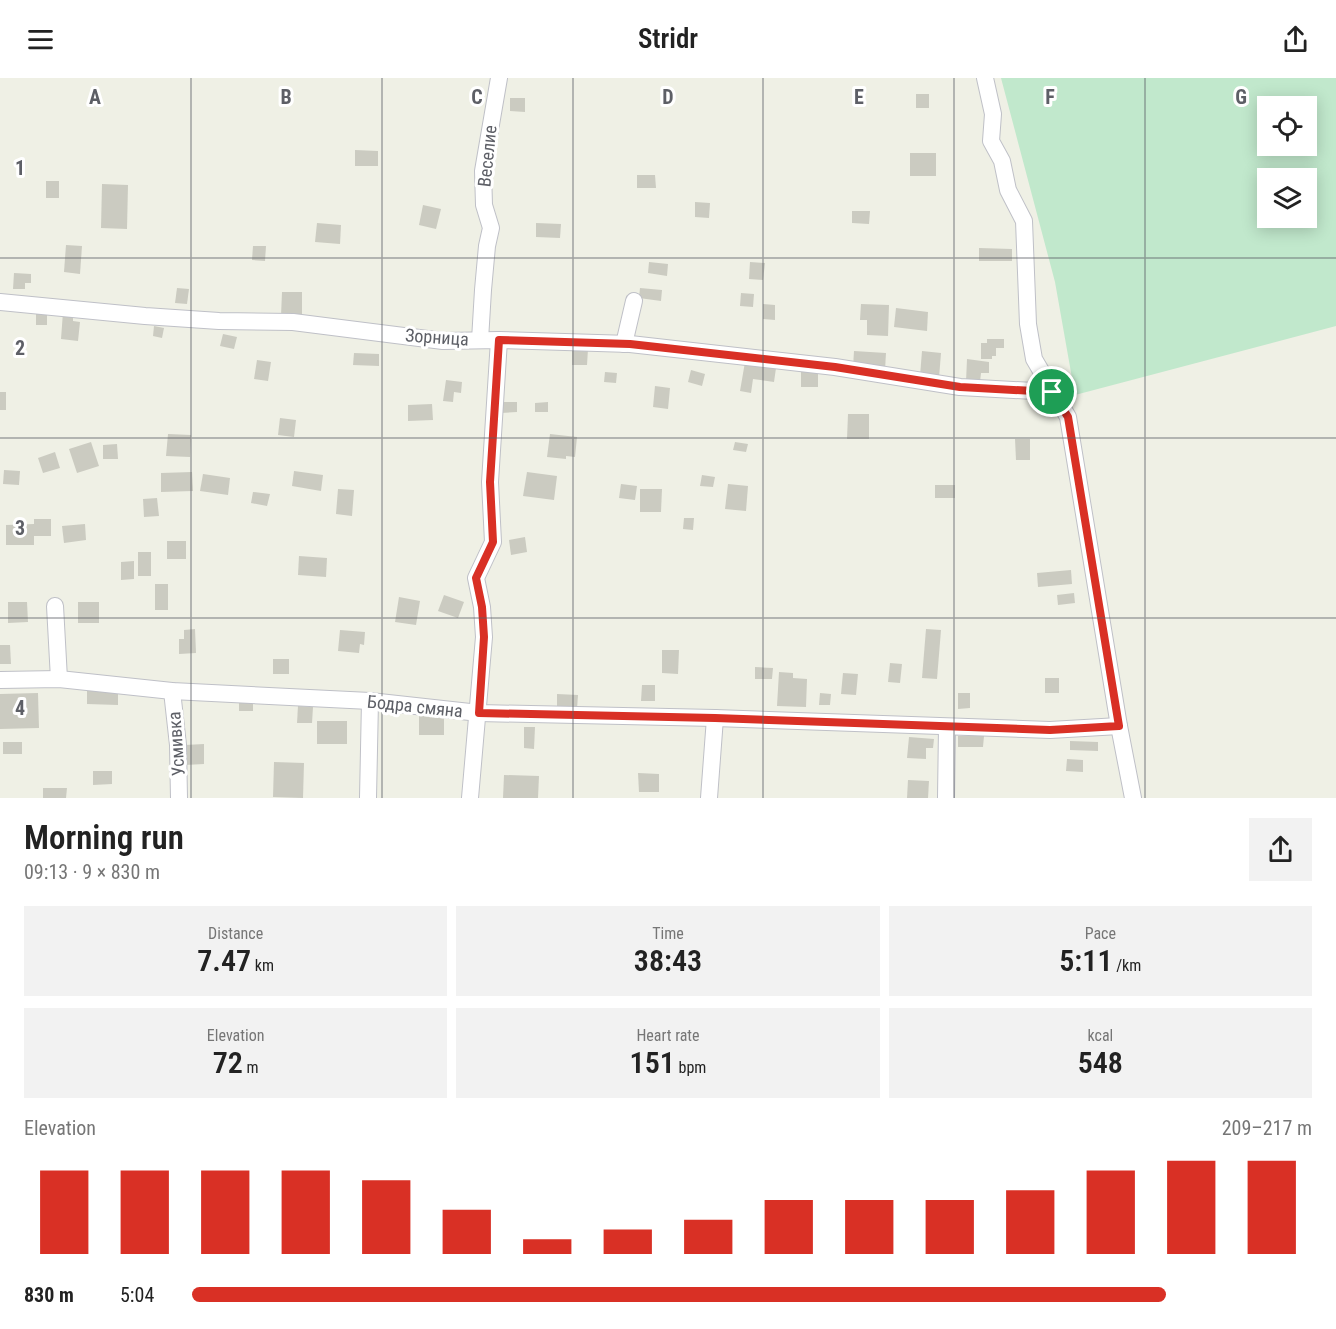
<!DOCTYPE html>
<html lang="en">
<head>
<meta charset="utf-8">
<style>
  :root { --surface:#fff; --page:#f2f2f2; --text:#222; --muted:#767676; --accent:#d93025 }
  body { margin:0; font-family:"Roboto Condensed",sans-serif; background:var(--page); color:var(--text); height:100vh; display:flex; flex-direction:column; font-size:22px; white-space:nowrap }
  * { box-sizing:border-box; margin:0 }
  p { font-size:20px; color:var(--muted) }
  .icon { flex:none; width:33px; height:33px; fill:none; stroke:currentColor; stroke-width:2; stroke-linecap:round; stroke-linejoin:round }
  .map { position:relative; height:720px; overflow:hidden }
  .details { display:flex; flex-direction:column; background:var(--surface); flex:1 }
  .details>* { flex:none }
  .controls { position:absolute; left:1257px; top:18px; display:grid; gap:12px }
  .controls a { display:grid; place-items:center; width:60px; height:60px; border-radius:0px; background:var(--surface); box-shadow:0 3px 15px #0003; font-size:30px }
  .pin { position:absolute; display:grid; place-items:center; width:51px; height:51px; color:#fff; margin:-26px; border:3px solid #fff; border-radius:50%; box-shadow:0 2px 6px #0007 }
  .round { display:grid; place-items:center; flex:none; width:63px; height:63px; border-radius:0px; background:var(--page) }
  .head { display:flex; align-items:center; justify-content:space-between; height:102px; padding:0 24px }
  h1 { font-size:33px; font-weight:600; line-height:45px }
  .stats { display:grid; grid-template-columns:repeat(3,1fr); gap:9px; height:102px; padding:6px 24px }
  .stats div { display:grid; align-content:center; border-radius:0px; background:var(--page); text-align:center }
  .stats b { font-size:30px; font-weight:600 }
  .stats small { font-size:16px; font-weight:400 }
  .stats p { font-size:16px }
  .chart { height:168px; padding:12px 24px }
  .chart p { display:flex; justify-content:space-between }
  .chart svg { width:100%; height:108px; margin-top:6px; stroke:var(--accent); stroke-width:6 }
  ul { padding:0 24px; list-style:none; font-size:20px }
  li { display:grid; grid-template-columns:96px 72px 1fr; align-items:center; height:45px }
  li i { height:15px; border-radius:8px; background:var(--accent) }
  header { display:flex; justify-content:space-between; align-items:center; height:78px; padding:0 24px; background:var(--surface); font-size:27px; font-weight:600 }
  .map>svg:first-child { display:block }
</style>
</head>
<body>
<header><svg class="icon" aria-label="menu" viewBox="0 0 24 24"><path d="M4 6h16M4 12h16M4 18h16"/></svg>Stridr<svg class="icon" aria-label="share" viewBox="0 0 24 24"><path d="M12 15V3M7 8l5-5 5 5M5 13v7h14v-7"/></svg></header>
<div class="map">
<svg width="1336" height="720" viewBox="0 0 1336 720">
  <rect width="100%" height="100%" fill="#eff0e5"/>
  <path fill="#c1e8cc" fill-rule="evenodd" d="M1001,0H1336V248L1075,317L1055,204ZM1268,28H1306V68H1268ZM1268,100H1306V140H1268Z"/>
  <g fill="#cbcbc1">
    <rect x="916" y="16" width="13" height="14"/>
    <polygon points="510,20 525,20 525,34 510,33"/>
    <polygon points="355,72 378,73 378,88 355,88"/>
    <rect x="910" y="75" width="26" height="23"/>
    <polygon points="637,97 655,97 656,110 637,110"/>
    <rect x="46" y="103" width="13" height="17"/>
    <polygon points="102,106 128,107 127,151 101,150"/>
    <polygon points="695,124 710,125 709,140 695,139"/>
    <polygon points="423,127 441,131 436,151 419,147"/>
    <polygon points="852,133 870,133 869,146 852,145"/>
    <polygon points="317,145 341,147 340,166 315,164"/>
    <polygon points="536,145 561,146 560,160 536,159"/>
    <polygon points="66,167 82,168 80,196 64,194"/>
    <polygon points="253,168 266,168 265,183 252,182"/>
    <polygon points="979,170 1012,171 1012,183 979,183"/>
    <polygon points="649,184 668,186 667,198 648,195"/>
    <polygon points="750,184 765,185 763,202 749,201"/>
    <polygon points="14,195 31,196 31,205 25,205 25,211 13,211"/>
    <polygon points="177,210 189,211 187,226 175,225"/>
    <polygon points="640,210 662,212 661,223 639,220"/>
    <polygon points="282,214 302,214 302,239 281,238"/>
    <polygon points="741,215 754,216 753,229 740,228"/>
    <polygon points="763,226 775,227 775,242 763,241"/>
    <polygon points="861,226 889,227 888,258 867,257 867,242 860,242"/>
    <polygon points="896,230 928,234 927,253 894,249"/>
    <rect x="36" y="234" width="11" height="13"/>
    <polygon points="63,234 73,235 73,243 80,244 78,263 61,261"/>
    <polygon points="154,248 164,250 162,260 153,258"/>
    <polygon points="223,256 237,259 234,271 220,268"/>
    <polygon points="987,261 1004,261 1004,270 996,270 996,278 992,278 992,281 981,281 981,265 987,265"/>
    <polygon points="572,271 588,271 587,287 572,287"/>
    <polygon points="854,273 886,275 885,292 853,290"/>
    <polygon points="922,273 941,275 939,300 920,298"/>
    <polygon points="354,275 379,276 379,288 353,287"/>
    <polygon points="967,281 989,284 989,295 981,295 980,304 966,304"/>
    <polygon points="257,282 271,284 268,303 254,301"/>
    <polygon points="745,284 776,290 774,304 753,301 751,315 740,313"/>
    <polygon points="691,292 705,296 702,308 688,304"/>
    <polygon points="818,293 818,309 801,309 801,294"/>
    <polygon points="605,294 617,295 616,305 604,304"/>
    <polygon points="446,302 462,304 461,315 454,314 453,324 443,323"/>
    <polygon points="655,308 670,310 668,331 653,329"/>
    <rect x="0" y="314" width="6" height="18"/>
    <polygon points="500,324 517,324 517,334 500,335"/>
    <polygon points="548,324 548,334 535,334 535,325"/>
    <polygon points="432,326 433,342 408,343 408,327"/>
    <polygon points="848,336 869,336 869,361 847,361"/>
    <polygon points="280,340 296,342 294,359 278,357"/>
    <polygon points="168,356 191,357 190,379 166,378"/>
    <polygon points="550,356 577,359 575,379 566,378 566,381 547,379"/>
    <polygon points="1015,361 1030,361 1030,382 1016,382"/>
    <polygon points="91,364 99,388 77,395 69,371"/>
    <polygon points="735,364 748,366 746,374 733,372"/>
    <polygon points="117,366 118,381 103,381 103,367"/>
    <polygon points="55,374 60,390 43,395 38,380"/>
    <polygon points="4,392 20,393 19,407 3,406"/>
    <polygon points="294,393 323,397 321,413 292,408"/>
    <polygon points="192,394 193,413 161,414 161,395"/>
    <polygon points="527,394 557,398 554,422 523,418"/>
    <polygon points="203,396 230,400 228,417 200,413"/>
    <polygon points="702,397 715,399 713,409 700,408"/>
    <polygon points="621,406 637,408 635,422 619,420"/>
    <polygon points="728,406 748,408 746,433 725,431"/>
    <rect x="935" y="407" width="20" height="13"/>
    <polygon points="338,411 354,412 352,438 336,436"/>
    <polygon points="640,411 662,411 661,434 640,434"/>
    <polygon points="253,414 270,416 267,428 251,425"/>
    <polygon points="157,420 159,438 144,439 143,421"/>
    <polygon points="684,440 694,440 693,452 683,451"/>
    <polygon points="34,441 51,441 51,458 34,458 34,467 6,467 6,447 34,446"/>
    <polygon points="85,446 86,462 64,465 62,448"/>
    <polygon points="525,459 527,474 511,477 509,462"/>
    <rect x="167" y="463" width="19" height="18"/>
    <rect x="138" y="474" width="13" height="24"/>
    <polygon points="299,478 327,480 326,499 298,497"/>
    <polygon points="134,483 134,501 121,502 121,484"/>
    <polygon points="1071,492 1072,506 1038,509 1037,495"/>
    <rect x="155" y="506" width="13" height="26"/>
    <polygon points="1074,515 1075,525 1058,527 1057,517"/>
    <polygon points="444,517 464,524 458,540 438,533"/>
    <polygon points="399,519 420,523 416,547 395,544"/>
    <polygon points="8,524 27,524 28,544 8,545"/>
    <rect x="78" y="524" width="21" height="21"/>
    <polygon points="195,551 196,575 179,576 179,561 184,561 184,552"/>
    <polygon points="926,551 941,552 937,601 922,600"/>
    <polygon points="340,552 365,554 364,567 360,566 359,575 338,573"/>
    <polygon points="0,567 10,567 11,586 0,586"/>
    <polygon points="662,572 679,572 678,596 662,595"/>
    <rect x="273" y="581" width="16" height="15"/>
    <polygon points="890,585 902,586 900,605 888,604"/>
    <polygon points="755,589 773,590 772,601 755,601"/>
    <polygon points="779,594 793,595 793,600 807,601 806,629 777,628"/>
    <polygon points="843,595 858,596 856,617 841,616"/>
    <rect x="1045" y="600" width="14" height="15"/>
    <polygon points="642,607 655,607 655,623 641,623"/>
    <polygon points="87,613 118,613 118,627 87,626"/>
    <polygon points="38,615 39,650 0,651 0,616"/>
    <polygon points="820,615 831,616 830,627 819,627"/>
    <polygon points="958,615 970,615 970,630 958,631"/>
    <polygon points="557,616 578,617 577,631 557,630"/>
    <rect x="239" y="623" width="14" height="10"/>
    <polygon points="298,628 313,629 312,645 297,645"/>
    <rect x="419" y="636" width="25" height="21"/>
    <rect x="317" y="643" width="30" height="23"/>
    <polygon points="524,649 535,649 534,671 524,670"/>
    <polygon points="958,658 984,658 983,669 958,669"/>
    <polygon points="909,659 934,661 933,670 926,670 926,681 907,680"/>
    <polygon points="1070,663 1098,664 1098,673 1070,672"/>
    <rect x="3" y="664" width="19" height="12"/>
    <polygon points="204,666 204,686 185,687 185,667"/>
    <polygon points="1067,681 1083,682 1083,694 1066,693"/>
    <polygon points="274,684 304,685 303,720 273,719"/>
    <polygon points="93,693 112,693 112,706 93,707"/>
    <polygon points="638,695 659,696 659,714 639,714"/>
    <polygon points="504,697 539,698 538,720 503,720"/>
    <polygon points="908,702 929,703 928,720 907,720"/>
    <polygon points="43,710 67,710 66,720 43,720"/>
  </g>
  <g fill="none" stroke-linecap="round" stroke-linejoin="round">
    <defs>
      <g id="minor">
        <polyline points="985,0 993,36 991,63 1002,83 1008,112 1024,143 1028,246 1034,281 1068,339 1119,648 1133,720"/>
        <polyline points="0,224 145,238 219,243 293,244 443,263 499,262 630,266 835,289 960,309 1052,314"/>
        <polyline points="480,262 483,212 487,168 491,150 484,127 483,93 499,0"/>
        <polyline points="624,266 634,223"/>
        <polyline points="55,528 59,601"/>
        <polyline points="0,602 59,601 172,613 370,623 479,635 715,640 1050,652 1119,648"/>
        <polyline points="172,613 178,667 179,720"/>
        <polyline points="368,720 370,623"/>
        <polyline points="470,720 484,559 482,529 476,500 493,464 490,404 499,262"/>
        <polyline points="709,720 715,640"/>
        <polyline points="946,720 947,649"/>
      </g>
    </defs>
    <use href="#minor" stroke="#bfc0c7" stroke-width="18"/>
    <use href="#minor" stroke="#fff" stroke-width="16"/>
  </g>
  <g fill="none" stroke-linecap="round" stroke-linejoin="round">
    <defs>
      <polygon id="route" points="499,262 630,266 835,289 960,309 1052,314 1068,339 1119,648 1050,652 715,640 479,635 484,559 482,529 476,500 493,464 490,404"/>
    </defs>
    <use href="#route" stroke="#fff" stroke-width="12"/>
    <use href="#route" stroke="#d93025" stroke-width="8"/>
  </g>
  <path fill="none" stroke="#5d5f66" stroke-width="1.5" stroke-opacity="0.55" d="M191,0V720M382,0V720M573,0V720M763,0V720M954,0V720M1145,0V720M0,180H1336M0,360H1336M0,540H1336"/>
  <g text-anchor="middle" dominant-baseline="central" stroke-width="6" stroke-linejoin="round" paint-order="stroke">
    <g font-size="18" fill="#5d5f66" stroke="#fff">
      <text transform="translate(487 78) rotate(-84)">Веселие</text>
      <text transform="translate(437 259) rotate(4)">Зорница</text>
      <text transform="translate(415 628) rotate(6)">Бодра смяна</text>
      <text transform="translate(176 666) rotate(-94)">Усмивка</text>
    </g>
  </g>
  <g font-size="20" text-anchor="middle" font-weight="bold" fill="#5d5f66" stroke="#fff" stroke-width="6" stroke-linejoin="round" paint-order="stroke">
    <text x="95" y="26">A</text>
    <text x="286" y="26">B</text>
    <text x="477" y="26">C</text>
    <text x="668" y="26">D</text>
    <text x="859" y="26">E</text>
    <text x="1050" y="26">F</text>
    <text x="1241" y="26">G</text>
    <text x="20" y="97">1</text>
    <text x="20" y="277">2</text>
    <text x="20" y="457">3</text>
    <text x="20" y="637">4</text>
  </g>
</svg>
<div class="controls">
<a><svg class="icon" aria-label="locate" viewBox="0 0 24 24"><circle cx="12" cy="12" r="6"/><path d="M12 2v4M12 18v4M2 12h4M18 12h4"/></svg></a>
<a><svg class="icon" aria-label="layers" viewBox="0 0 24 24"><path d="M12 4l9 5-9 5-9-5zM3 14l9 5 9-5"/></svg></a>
</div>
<div class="pin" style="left:1052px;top:314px;background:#1e9e55"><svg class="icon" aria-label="arrive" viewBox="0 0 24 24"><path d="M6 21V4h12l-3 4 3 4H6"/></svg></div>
</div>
<section class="details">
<div class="head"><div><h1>Morning run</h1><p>09:13 · 9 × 830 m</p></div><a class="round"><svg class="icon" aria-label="share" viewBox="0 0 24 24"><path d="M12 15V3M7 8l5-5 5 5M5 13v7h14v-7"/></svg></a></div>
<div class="stats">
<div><p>Distance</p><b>7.47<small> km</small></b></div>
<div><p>Time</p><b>38:43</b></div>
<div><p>Pace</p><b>5:11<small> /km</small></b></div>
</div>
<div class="stats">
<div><p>Elevation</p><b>72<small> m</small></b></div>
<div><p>Heart rate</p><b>151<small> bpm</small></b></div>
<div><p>kcal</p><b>548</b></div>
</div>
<div class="chart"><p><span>Elevation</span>209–217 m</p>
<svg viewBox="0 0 160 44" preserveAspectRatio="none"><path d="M5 44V10M15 44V10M25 44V10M35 44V10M45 44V14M55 44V26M65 44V38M75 44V34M85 44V30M95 44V22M105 44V22M115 44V22M125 44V18M135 44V10M145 44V6M155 44V6"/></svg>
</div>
<ul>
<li><b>830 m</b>5:04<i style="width:87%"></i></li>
</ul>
</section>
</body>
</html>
